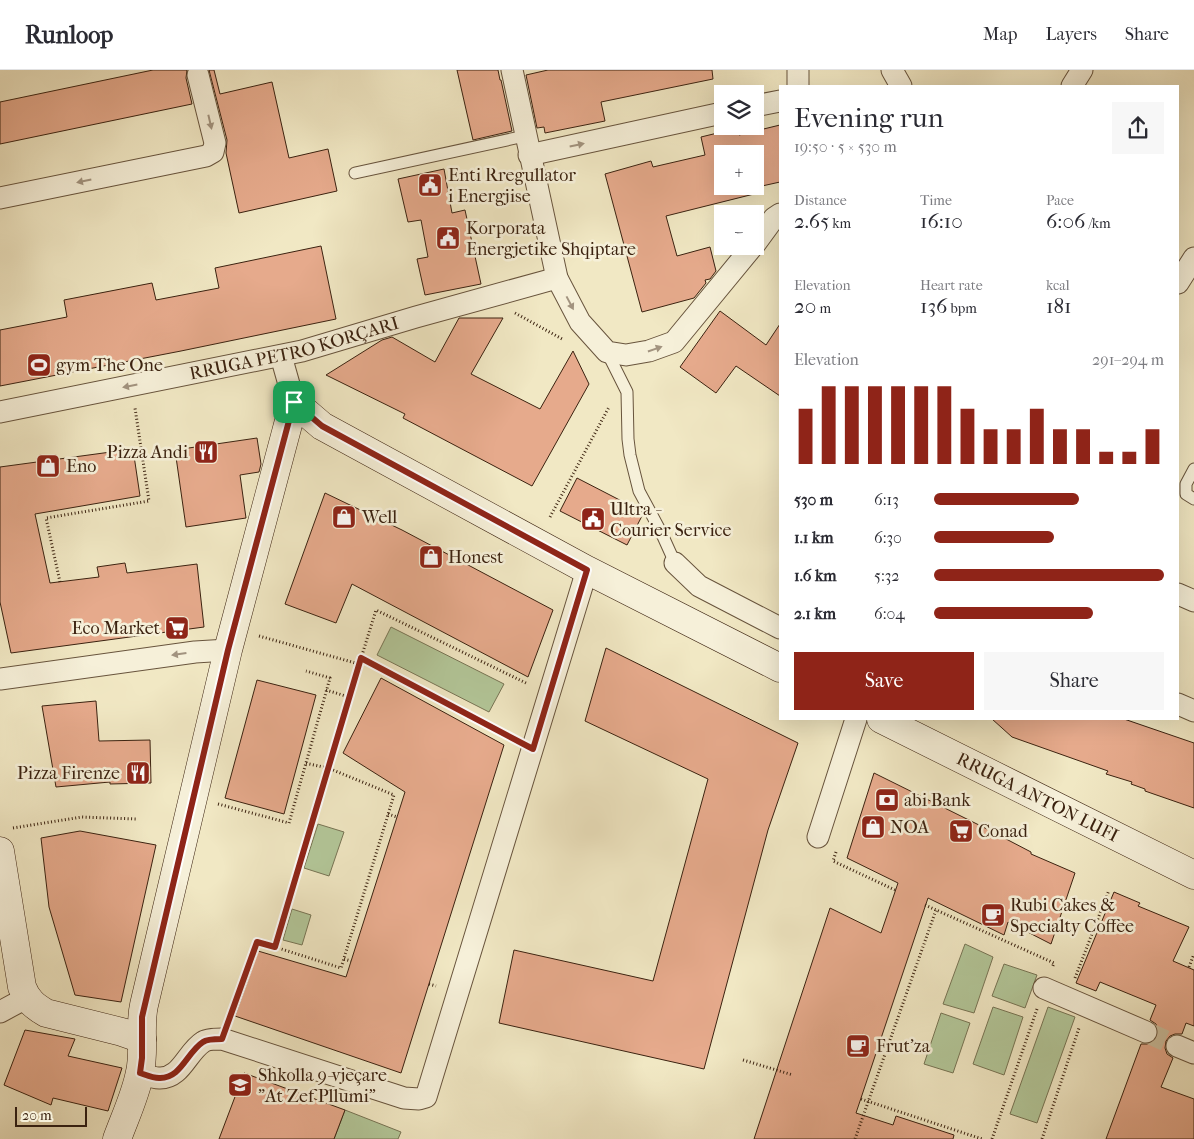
<!DOCTYPE html>
<html lang="en">
<head>
<meta charset="utf-8">
<style>
  :root { --surface:#fff; --page:#f7f7f7; --text:#2b2b33; --muted:#7c7c81; --line:#e1e1e2; --accent:#8f2418 }
  body { margin:0; font-family:"IM FELL French Canon",serif; background:var(--page); color:var(--text); height:100vh; display:flex; flex-direction:column; font-size:19px; white-space:nowrap }
  * { box-sizing:border-box; margin:0 }
  p { font-size:16px; color:var(--muted) }
  .icon { flex:none; width:28px; height:28px; fill:none; stroke:currentColor; stroke-width:2; stroke-linecap:round; stroke-linejoin:round }
  .map { position:relative; flex:1; overflow:hidden }
  .sheet { position:absolute; left:779px; top:15px; width:400px; height:635px; display:flex; flex-direction:column; background:var(--surface); border-radius:0px; box-shadow:0 5px 20px #0002 }
  .sheet>* { flex:none }
  .controls { position:absolute; left:714px; top:15px; display:grid; gap:10px }
  .controls a { display:grid; place-items:center; width:50px; height:50px; border-radius:0px; background:var(--surface); box-shadow:0 5px 20px #0002; font-size:25px }
  .scale { position:absolute; left:15px; bottom:12px; width:72px; box-sizing:border-box; padding-left:5px; border:2px solid #3b2210; border-top:0; font-size:14px; line-height:18px; white-space:nowrap; color:#3b2210; -webkit-text-stroke:4px #f6f0d9; paint-order:stroke }
  .pin { position:absolute; display:grid; place-items:center; width:42px; height:42px; color:#fff; margin:-21px; border-radius:10px; box-shadow:0 2px 8px #0006 }
  .round { display:grid; place-items:center; flex:none; width:52px; height:52px; border-radius:0px; background:var(--page) }
  .head { display:flex; align-items:center; justify-content:space-between; height:85px; padding:0 15px }
  h1 { font-size:28px; font-weight:600; line-height:38px }
  .figures { display:grid; grid-template-columns:repeat(3,1fr); gap:8px; height:85px; padding:5px 15px }
  .figures div { display:grid; align-content:center }
  .figures b { font-size:21px; font-weight:600 }
  .figures small { font-size:14px; font-weight:400 }
  .figures p { font-size:14px }
  .chart { height:140px; padding:10px 15px }
  .chart p { display:flex; justify-content:space-between }
  .chart svg { width:100%; height:90px; margin-top:5px; stroke:var(--accent); stroke-width:6 }
  .primary-button { display:flex; gap:10px; margin-top:auto; padding:10px 15px }
  .primary-button a { flex:1; height:58px; border-radius:0px; background:var(--accent); color:#fff; font-size:20px; font-weight:600; line-height:58px; text-align:center }
  .primary-button a+a { background:var(--page); color:var(--text) }
  ul { padding:0 15px; list-style:none; font-size:16px }
  li { display:grid; grid-template-columns:80px 60px 1fr; align-items:center; height:38px }
  li i { height:12px; border-radius:6px; background:var(--accent) }
  header { display:flex; align-items:center; gap:30px; box-sizing:border-box; height:70px; padding:0 25px; background:var(--surface); border-bottom:1px solid var(--line) }
  header strong { font-size:24px }
  nav { display:flex; gap:28px; margin-inline-start:auto; font-size:18px }
  .map>svg:first-child { display:block }
</style>
</head>
<body>
<header>
<strong>Runloop</strong>
<nav><a>Map</a><a>Layers</a><a>Share</a></nav>
</header>
<div class="map">
<svg width="1194" height="1069" viewBox="0 0 1194 1069">
  <rect width="100%" height="100%" fill="#f1e8c4"/>
  <filter id="stains"><feTurbulence type="fractalNoise" baseFrequency=".004" numOctaves="4"/><feColorMatrix values="0 0 0 0 .2 0 0 0 0 .09 0 0 0 0 .02 0 0 0 .5 -.17"/></filter>
  <radialGradient id="worn" r=".72"><stop offset=".6" stop-color="#630" stop-opacity="0"/><stop offset="1" stop-color="#630" stop-opacity=".3"/></radialGradient>
  <g fill="#b3c799" stroke="#777454">
    <polygon points="391,557 504,614 489,642 377,585"/>
    <polygon points="318,754 344,762 329,806 304,798"/>
    <polygon points="292,839 311,845 302,875 283,870"/>
    <polygon points="965,874 993,887 974,943 943,934"/>
    <polygon points="1004,894 1037,905 1025,938 992,926"/>
    <polygon points="993,937 1023,947 1004,1005 973,994"/>
    <polygon points="1048,937 1075,947 1037,1053 1010,1044"/>
    <polygon points="941,943 970,953 953,1003 924,994"/>
    <polygon points="345,1040 401,1062 398,1069 334,1069"/>
  </g>
  <g fill="#e6aa8c" stroke="#3b2210" fill-rule="evenodd">
    <polygon points="153,0 187,0 186,8 192,34 0,74 0,32"/>
    <polygon points="209,0 214,0 220,24 272,12 289,88 328,79 337,121 239,143 226,83 227,70"/>
    <polygon points="457,0 498,0 500,10 501,10 512,61 473,70"/>
    <polygon points="548,0 712,0 713,9 601,32 605,51 545,63 544,57 537,58 526,5"/>
    <path d="M780,55V112L753,118L754,124L666,146L677,186L710,177L716,201L710,209L705,210L706,213L694,228L642,242L605,104L651,91L653,97L705,85L701,67L738,58L739,65ZM722,84H755V116H722Z"/>
    <polygon points="444,99 452,143 465,140 481,214 425,225 417,189 428,187 421,150 408,152 398,109"/>
    <polygon points="321,176 336,249 181,281 0,316 0,260 67,247 64,230 152,213 156,230 219,218 215,198"/>
    <polygon points="720,241 766,275 780,254 780,326 736,296 716,323 680,297"/>
    <polygon points="459,248 503,248 471,304 540,339 573,281 589,314 532,416 403,348 405,344 326,305 382,270 392,267 435,292"/>
    <polygon points="257,368 261,394 259,402 240,405 246,448 186,457 175,380"/>
    <polygon points="133,379 140,426 35,444 50,513 99,507 97,497 125,493 127,503 197,494 204,557 11,583 0,532 0,397"/>
    <polygon points="577,408 641,441 643,444 627,475 560,441"/>
    <polygon points="325,423 402,460 553,540 528,607 352,514 336,553 285,534"/>
    <polygon points="606,578 798,673 768,760 704,999 499,953 514,880 653,911 708,709 585,651"/>
    <polygon points="381,608 504,675 401,1003 235,946 258,881 346,907 405,722 343,683"/>
    <polygon points="257,610 316,625 284,744 225,728"/>
    <polygon points="96,631 99,671 150,670 151,713 110,714 110,712 56,717 42,636"/>
    <polygon points="992,649 1124,649 1194,673 1194,738 1145,721 1145,719 1131,714 1132,712 1106,704 1108,701 1012,667"/>
    <polygon points="874,703 985,758 1031,782 1031,784 1075,803 1051,874 1008,852 1004,865 928,828 856,1043 893,1055 896,1046 954,1065 953,1069 754,1069 830,838 881,863 898,813 847,788"/>
    <polygon points="80,761 156,775 121,932 75,925 49,837 41,768"/>
    <polygon points="1114,822 1140,833 1138,836 1189,857 1173,891 1194,900 1194,956 1186,953 1182,964 1175,964 1170,966 1166,971 1165,978 1167,984 1173,988 1161,1017 1194,1029 1194,1069 1106,1069 1141,974 1147,974 1153,972 1157,967 1158,961 1156,954 1150,950 1156,935 1100,912 1096,921 1076,913"/>
    <polygon points="25,960 75,969 68,986 122,998 108,1041 53,1028 51,1035 4,1015"/>
    <polygon points="244,1003 345,1040 334,1069 219,1069"/>
  </g>
  <g fill="none" stroke-linecap="round" stroke-linejoin="round">
    <polyline stroke="#cdc0a0" stroke-width="21" stroke-dasharray="21 11" stroke-linecap="butt" points="1146,962 1177,976"/>
    <defs>
      <g id="lane">
        <polyline points="355,103 525,66"/>
        <polyline points="607,282 627,322 628,369 630,385 639,421 661,462 675,493"/>
        <polyline points="1194,399 1186,414 1186,424 1194,429"/>
      </g>
      <g id="street">
        <polyline points="512,0 557,208 580,252 607,282 626,285 649,281 674,272 753,176"/>
        <polyline points="892,0 901,16"/>
        <polyline points="798,16 798,0"/>
        <polyline points="1072,16 1082,0"/>
        <polyline points="755,36 780,31"/>
        <polyline points="529,85 722,43"/>
        <polyline points="0,128 206,86 213,82 215,73 198,5"/>
        <polyline points="755,174 774,148 780,144"/>
        <polyline points="1178,213 1194,188"/>
        <polyline points="281,286 294,332"/>
        <path id="s1" d="M0,342L302,281L416,247L557,208"/>
        <polyline points="675,493 699,516 780,558"/>
        <polyline points="1178,524 1194,531"/>
        <polyline points="0,609 195,582 228,580"/>
        <polyline points="1178,634 1194,641"/>
        <polyline points="818,767 856,649"/>
        <polyline points="1044,918 1146,962"/>
        <polyline points="0,942 26,928"/>
        <polyline points="1177,976 1194,983"/>
        <path d="M140,1003C146,1005 153,1008 159,1008C181,1009 187,982 203,972C207,969 216,969 222,969L404,1028L419,1029L426,1027L587,500"/>
      </g>
      <g id="secondary">
        <path id="s2" d="M881,649L1194,805"/>
        <path d="M0,781L22,917C27,930 34,936 46,943L122,962L142,969"/>
        <path d="M117,1069C125,1047 136,1024 140,1002C145,980 139,957 144,935L228,580L294,332L322,356L587,500L780,598"/>
      </g>
    </defs>
    <use href="#lane" stroke="#68543d" stroke-width="13"/>
    <use href="#street" stroke="#68543d" stroke-width="23"/>
    <use href="#secondary" stroke="#3b2210" stroke-width="29"/>
    <g stroke="#3b2210" stroke-width="3" stroke-dasharray="1 2.5" stroke-linecap="butt">
      <polyline points="515,243 564,270"/>
      <polyline points="550,447 609,337"/>
      <polyline points="60,512 46,448 149,431 135,338"/>
      <polyline points="259,566 359,594"/>
      <polyline points="361,588 513,668"/>
      <polyline points="326,620 349,627"/>
      <polyline points="218,734 289,753 330,608 306,601"/>
      <polyline points="388,744 397,747"/>
      <polyline points="13,758 82,747 136,749"/>
      <polyline points="836,782 833,791 895,820"/>
      <polyline points="925,835 1054,893 1052,898"/>
      <polyline points="275,877 341,898 394,725 328,698 305,693"/>
      <polyline points="344,889 351,891"/>
      <polyline points="1189,897 1194,884"/>
      <polyline points="1075,908 1109,820"/>
      <polyline points="429,914 436,916"/>
      <polyline points="230,947 257,872 275,877 349,627 376,540 528,614"/>
      <polyline points="743,990 793,1005"/>
      <polyline points="861,1029 982,1069"/>
      <polyline points="855,1069 936,840"/>
      <polyline points="992,1069 1037,939"/>
      <polyline points="1042,1069 1079,958"/>
    </g>
    <use href="#lane" stroke="#f6f0d9" stroke-width="11"/>
    <use href="#street" stroke="#f6f0d9" stroke-width="21"/>
    <use href="#secondary" stroke="#f6f0d9" stroke-width="28"/>
  </g>
  <defs><path id="oneway-solid" d="M-6-.8H1V-3.2L6.5 0L1 3.2V.8H-6Z" transform="scale(1.25)"/></defs>
  <g fill="#a2937f">
    <use href="#oneway-solid" transform="translate(210 52) rotate(77)"/>
    <use href="#oneway-solid" transform="translate(577 75) rotate(-12)"/>
    <use href="#oneway-solid" transform="translate(84 111) rotate(168)"/>
    <use href="#oneway-solid" transform="translate(570 233) rotate(62)"/>
    <use href="#oneway-solid" transform="translate(655 279) rotate(-19)"/>
    <use href="#oneway-solid" transform="translate(130 316) rotate(169)"/>
    <use href="#oneway-solid" transform="translate(179 584) rotate(172)"/>
  </g>
  <g fill="none" stroke-linecap="round" stroke-linejoin="round">
    <defs>
      <path id="route" d="M294,332L322,356L587,500L533,679L361,588L275,877L257,872L222,969C216,969 207,969 203,972C187,982 181,1009 159,1008C153,1008 146,1005 140,1003L142,988V947L228,580Z"/>
    </defs>
    <use href="#route" stroke="#fff" stroke-width="10"/>
    <use href="#route" stroke="#8f2418" stroke-width="6"/>
  </g>
  <defs>
    <symbol id="civic-square" viewBox="-11 -11 22 22"><rect x="-9" y="-9" width="18" height="18" rx="4" fill="#8f2418" stroke="#f6f0d9"/><path d="M-.6-6.5H3V-4.5H.6V-3L4-1V1h2V6H-6V1h2V-1L-.6-3ZM-1.2 2.5V6h2.4V2.5Z" fill="#fff"/></symbol>
    <symbol id="stadium-square" viewBox="-11 -11 22 22"><rect x="-9" y="-9" width="18" height="18" rx="4" fill="#8f2418" stroke="#f6f0d9"/><path d="M0-5a6.5 5 0 1 0 0 10a6.5 5 0 1 0 0-10ZM-3.5-1.8h7v3.6h-7Z" fill="#fff"/></symbol>
    <symbol id="restaurant-square" viewBox="-11 -11 22 22"><rect x="-9" y="-9" width="18" height="18" rx="4" fill="#8f2418" stroke="#f6f0d9"/><path d="M-5-6h1v4h1v-4h1v4h1v-4h1v5L-1.5 .5V6h-2V.5L-5-1ZM5-6V6H3V1.5H1.5Q1.5-4 5-6Z" fill="#fff"/></symbol>
    <symbol id="shop-square" viewBox="-11 -11 22 22"><rect x="-9" y="-9" width="18" height="18" rx="4" fill="#8f2418" stroke="#f6f0d9"/><path d="M-5-2.5h2.3a2.7 3.5 0 0 1 5.4 0H5L5.5 6h-11ZM-1.5-2.5h3a1.5 2.3 0 0 0-3 0Z" fill="#fff"/></symbol>
    <symbol id="supermarket-square" viewBox="-11 -11 22 22"><rect x="-9" y="-9" width="18" height="18" rx="4" fill="#8f2418" stroke="#f6f0d9"/><path d="M-6-5.5h2.5l.6 2H6L4.5 2H-2.5L-4.4-4H-6ZM-1.5 3.2a1.3 1.3 0 1 0 .1 0ZM3 3.2a1.3 1.3 0 1 0 .1 0Z" fill="#fff"/></symbol>
    <symbol id="bank-square" viewBox="-11 -11 22 22"><rect x="-9" y="-9" width="18" height="18" rx="4" fill="#8f2418" stroke="#f6f0d9"/><path d="M-6-4H6V4H-6ZM0-2.3a2.3 2.3 0 1 0 0 4.6a2.3 2.3 0 1 0 0-4.6Z" fill="#fff"/></symbol>
    <symbol id="cafe-square" viewBox="-11 -11 22 22"><rect x="-9" y="-9" width="18" height="18" rx="4" fill="#8f2418" stroke="#f6f0d9"/><path d="M-5.5-4.5H6V0H3Q3 3.5 0 3.5H-2.5Q-5.5 3.5-5.5 0ZM3-3.2v2h1.7v-2ZM-6 4.5H4V6H-6Z" fill="#fff"/></symbol>
    <symbol id="school-square" viewBox="-11 -11 22 22"><rect x="-9" y="-9" width="18" height="18" rx="4" fill="#8f2418" stroke="#f6f0d9"/><path d="M0-5L7-2L0 1L-7-2ZM-4 1L0 2.5L4 1V4Q0 6-4 4Z" fill="#fff"/></symbol>
  </defs>
  <g fill-rule="evenodd">
    <use href="#civic-square" x="416" y="101" width="28" height="28"/>
    <use href="#civic-square" x="434" y="154" width="28" height="28"/>
    <use href="#stadium-square" x="25" y="281" width="28" height="28"/>
    <use href="#restaurant-square" x="192" y="368" width="28" height="28"/>
    <use href="#shop-square" x="34" y="382" width="28" height="28"/>
    <use href="#shop-square" x="330" y="433" width="28" height="28"/>
    <use href="#civic-square" x="579" y="435" width="28" height="28"/>
    <use href="#shop-square" x="417" y="473" width="28" height="28"/>
    <use href="#supermarket-square" x="163" y="544" width="28" height="28"/>
    <use href="#restaurant-square" x="124" y="689" width="28" height="28"/>
    <use href="#bank-square" x="873" y="716" width="28" height="28"/>
    <use href="#shop-square" x="859" y="743" width="28" height="28"/>
    <use href="#supermarket-square" x="947" y="747" width="28" height="28"/>
    <use href="#cafe-square" x="979" y="831" width="28" height="28"/>
    <use href="#cafe-square" x="844" y="962" width="28" height="28"/>
    <use href="#school-square" x="226" y="1001" width="28" height="28"/>
  </g>
  <g text-anchor="middle" dominant-baseline="central" stroke-width="5" stroke-linejoin="round" paint-order="stroke">
    <g font-size="18" fill="#3b2210" stroke="#f6f0d9" text-anchor="start">
      <text x="448" y="105">Enti Rregullator<tspan x="448" dy="21">i Energjise</tspan></text>
      <text x="466" y="158">Korporata<tspan x="466" dy="21">Energjetike Shqiptare</tspan></text>
      <text x="56" y="295">gym The One</text>
      <text x="188" y="382" text-anchor="end">Pizza Andi</text>
      <text x="66" y="396">Eno</text>
      <text x="610" y="439">Ultra -<tspan x="610" dy="21">Courier Service</tspan></text>
      <text x="362" y="447">Well</text>
      <text x="448" y="487">Honest</text>
      <text x="160" y="558" text-anchor="end">Eco Market</text>
      <text x="120" y="703" text-anchor="end">Pizza Firenze</text>
      <text x="904" y="730">abi Bank</text>
      <text x="890" y="757">NOA</text>
      <text x="978" y="761">Conad</text>
      <text x="1010" y="835">Rubi Cakes &amp;<tspan x="1010" dy="21">Specialty Coffee</tspan></text>
      <text x="876" y="976">Frut'za</text>
      <text x="258" y="1005">Shkolla 9-vjeçare<tspan x="258" dy="21">"At Zef Pllumi"</tspan></text>
    </g>
    <g font-size="18" fill="#3b2210" stroke="#f6f0d9">
      <text stroke="none"><textPath href="#s1" startOffset="301">RRUGA PETRO KORÇARI</textPath></text>
      <text stroke="none"><textPath href="#s2" startOffset="175">RRUGA ANTON LUFI</textPath></text>
    </g>
  </g>
  <rect width="100%" height="100%" filter="url(#stains)"/>
  <rect width="100%" height="100%" fill="url(#worn)"/>
</svg>
<div class="controls">
<a><svg class="icon" aria-label="layers" viewBox="0 0 24 24"><path d="M12 4l9 5-9 5-9-5zM3 14l9 5 9-5"/></svg></a>
<a>+</a>
<a>−</a>
</div>
<div class="scale">20 m</div>
<div class="pin" style="left:294px;top:332px;background:#1e9e55"><svg class="icon" aria-label="arrive" viewBox="0 0 24 24"><path d="M6 21V4h12l-3 4 3 4H6"/></svg></div>
<section class="sheet">
<div class="head"><div><h1>Evening run</h1><p>19:50 · 5 × 530 m</p></div><a class="round"><svg class="icon" aria-label="share" viewBox="0 0 24 24"><path d="M12 15V3M7 8l5-5 5 5M5 13v7h14v-7"/></svg></a></div>
<div class="figures">
<div><p>Distance</p><b>2.65<small> km</small></b></div>
<div><p>Time</p><b>16:10</b></div>
<div><p>Pace</p><b>6:06<small> /km</small></b></div>
</div>
<div class="figures">
<div><p>Elevation</p><b>20<small> m</small></b></div>
<div><p>Heart rate</p><b>136<small> bpm</small></b></div>
<div><p>kcal</p><b>181</b></div>
</div>
<div class="chart"><p><span>Elevation</span>291–294 m</p>
<svg viewBox="0 0 160 44" preserveAspectRatio="none"><path d="M5 44V17M15 44V6M25 44V6M35 44V6M45 44V6M55 44V6M65 44V6M75 44V17M85 44V27M95 44V27M105 44V17M115 44V27M125 44V27M135 44V38M145 44V38M155 44V27"/></svg>
</div>
<ul>
<li><b>530 m</b>6:13<i style="width:63%"></i></li>
<li><b>1.1 km</b>6:30<i style="width:52%"></i></li>
<li><b>1.6 km</b>5:32<i style="width:100%"></i></li>
<li><b>2.1 km</b>6:04<i style="width:69%"></i></li>
</ul>
<div class="primary-button"><a>Save</a><a>Share</a></div>
</section>
</div>
</body>
</html>
